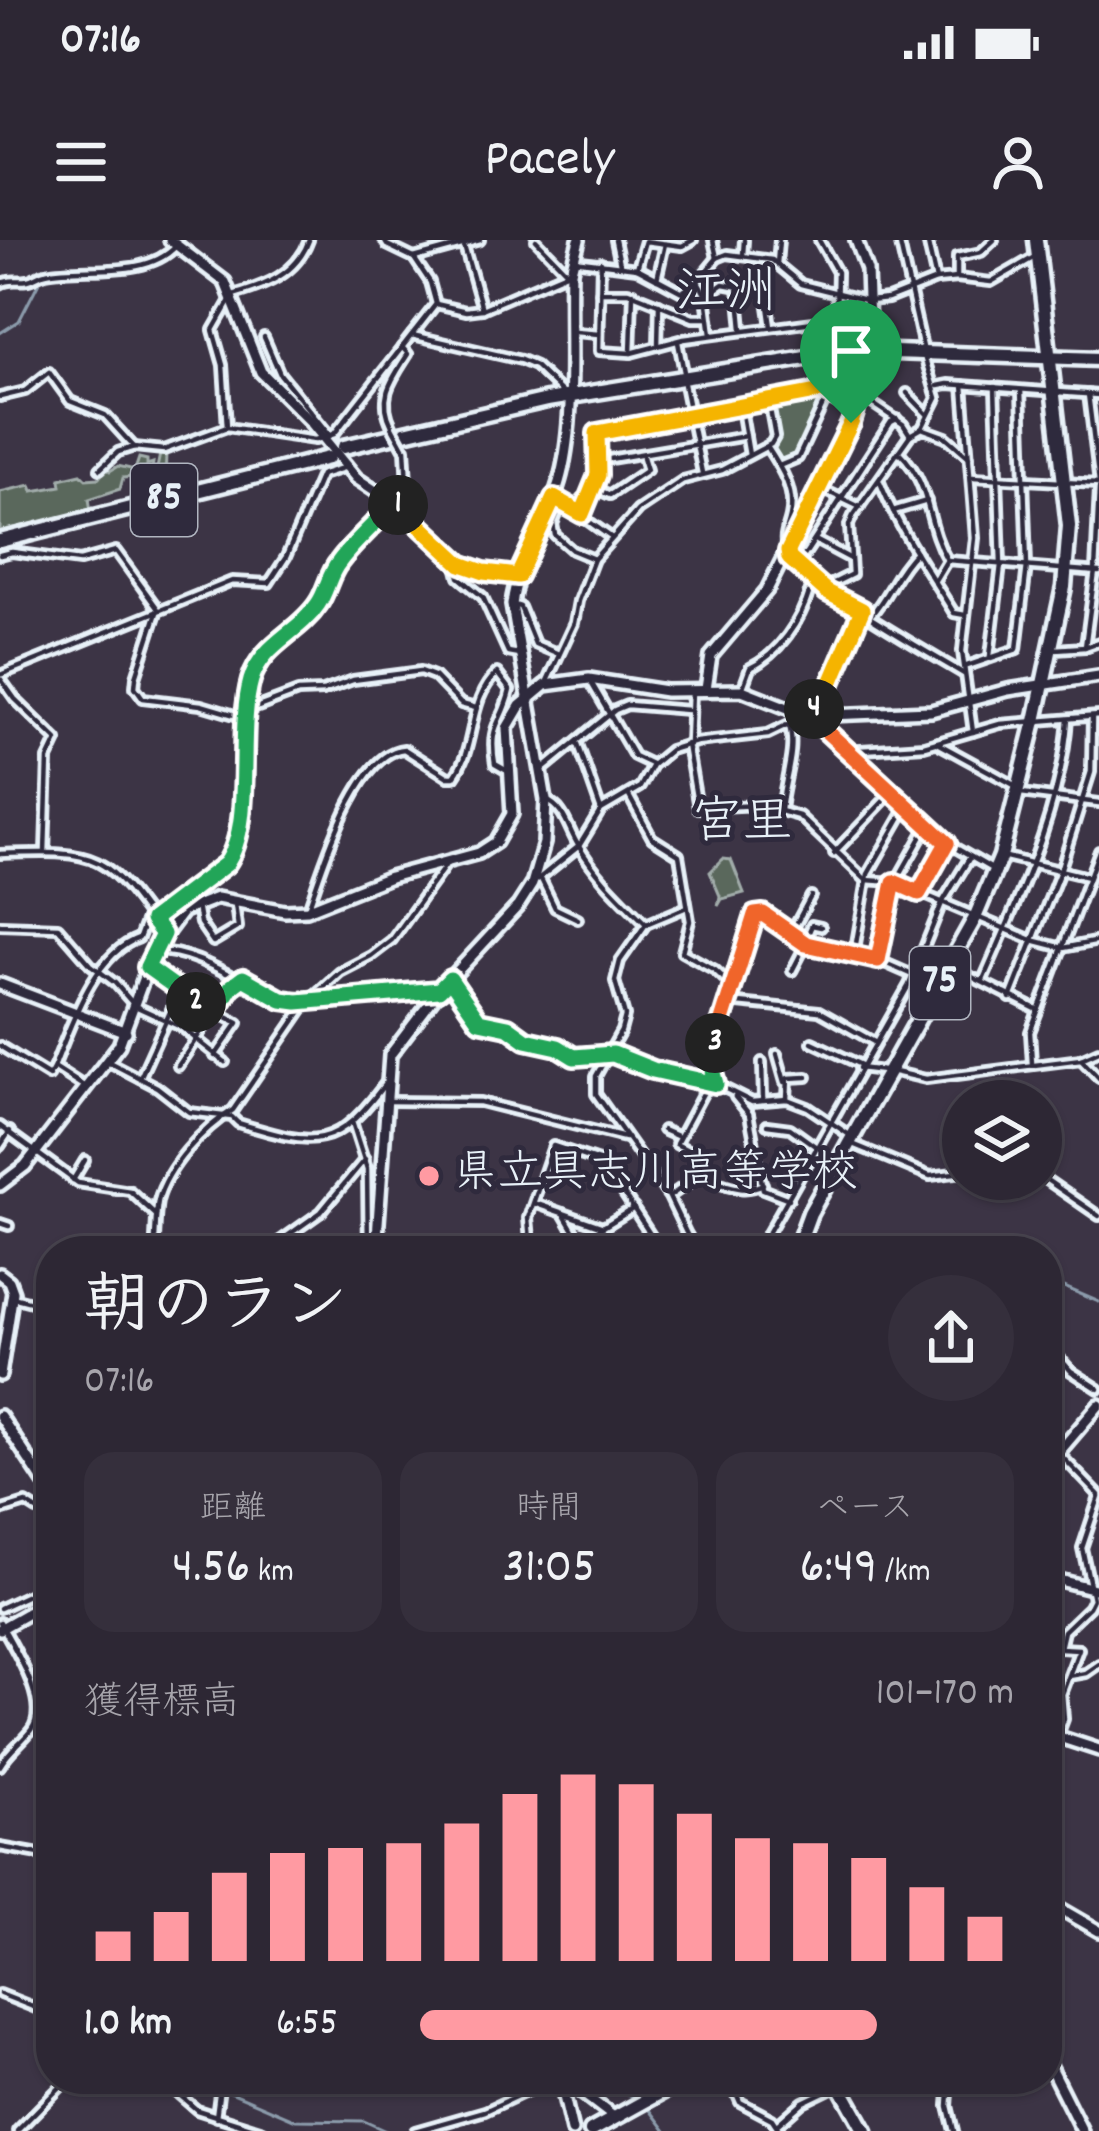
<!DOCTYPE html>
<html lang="ja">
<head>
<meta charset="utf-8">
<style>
  :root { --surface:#2d2734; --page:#352f3c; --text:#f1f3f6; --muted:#a7a5ac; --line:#48444f; --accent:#ff9aa2 }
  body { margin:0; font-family:Dekko,"Klee One",sans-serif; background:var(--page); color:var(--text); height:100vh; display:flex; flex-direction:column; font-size:45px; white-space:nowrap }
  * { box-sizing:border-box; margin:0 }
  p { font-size:39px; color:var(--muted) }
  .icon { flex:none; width:66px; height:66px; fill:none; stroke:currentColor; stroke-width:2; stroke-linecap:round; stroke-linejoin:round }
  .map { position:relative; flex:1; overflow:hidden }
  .side { position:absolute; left:36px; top:996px; width:1026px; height:858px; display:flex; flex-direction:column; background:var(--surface); border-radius:48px; box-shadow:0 3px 9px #0004,0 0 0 3px var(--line) }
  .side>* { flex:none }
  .controls { position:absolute; left:942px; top:840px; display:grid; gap:24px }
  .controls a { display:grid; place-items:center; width:120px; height:120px; border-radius:50%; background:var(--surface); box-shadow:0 3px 9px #0004,0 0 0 3px var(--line); font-size:60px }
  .pin { position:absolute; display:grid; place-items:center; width:102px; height:102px; color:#fff; margin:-123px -51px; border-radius:50% 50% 50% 0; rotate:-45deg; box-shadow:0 0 12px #0007 }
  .pin .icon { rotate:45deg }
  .km { position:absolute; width:60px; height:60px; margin:-30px; border-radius:50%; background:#222; color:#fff; font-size:33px; line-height:60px; text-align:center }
  .round { display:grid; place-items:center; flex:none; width:126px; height:126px; border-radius:63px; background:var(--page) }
  .overview { display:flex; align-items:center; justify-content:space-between; height:204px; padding:0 48px }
  h1 { font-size:66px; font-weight:600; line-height:90px }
  .stats { display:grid; grid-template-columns:repeat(3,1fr); gap:18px; height:204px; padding:12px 48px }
  .stats div { display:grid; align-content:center; border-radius:30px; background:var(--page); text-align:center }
  .stats b { font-size:51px; font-weight:600 }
  .stats small { font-size:33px; font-weight:400 }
  .stats p { font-size:33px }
  .chart { height:336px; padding:24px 48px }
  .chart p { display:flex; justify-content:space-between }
  .chart svg { width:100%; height:216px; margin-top:12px; stroke:var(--accent); stroke-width:6 }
  ul { padding:0 48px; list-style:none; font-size:39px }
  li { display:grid; grid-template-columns:192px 144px 1fr; align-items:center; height:90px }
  li i { height:30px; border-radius:15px; background:var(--accent) }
  .status { display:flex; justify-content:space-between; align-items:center; height:84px; padding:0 60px; background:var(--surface); direction:ltr }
  .status svg { height:33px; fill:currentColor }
  header { display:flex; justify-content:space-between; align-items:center; height:156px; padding:0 48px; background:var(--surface); font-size:54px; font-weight:600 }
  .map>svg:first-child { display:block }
</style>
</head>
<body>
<div class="status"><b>07:16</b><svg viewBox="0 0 49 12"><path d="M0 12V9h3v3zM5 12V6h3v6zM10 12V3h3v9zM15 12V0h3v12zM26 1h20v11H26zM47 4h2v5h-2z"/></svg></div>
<header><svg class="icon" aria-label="menu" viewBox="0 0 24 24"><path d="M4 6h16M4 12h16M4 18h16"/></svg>Pacely<svg class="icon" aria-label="person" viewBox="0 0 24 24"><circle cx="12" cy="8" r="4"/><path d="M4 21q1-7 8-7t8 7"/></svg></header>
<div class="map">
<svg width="1099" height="1891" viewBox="0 0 1099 1891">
  <rect width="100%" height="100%" fill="#3c3445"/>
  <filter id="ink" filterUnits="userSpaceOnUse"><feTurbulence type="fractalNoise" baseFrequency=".00833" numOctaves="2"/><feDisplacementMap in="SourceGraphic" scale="24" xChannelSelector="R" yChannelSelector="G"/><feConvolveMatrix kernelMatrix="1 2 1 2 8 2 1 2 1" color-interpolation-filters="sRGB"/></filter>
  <g filter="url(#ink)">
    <g fill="#5a675c" stroke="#a1acaa" stroke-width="3">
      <polygon points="822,151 827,156 797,218 779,226 768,208 774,196 770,160"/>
      <polygon points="166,213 165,244 144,236 123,238 120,249 89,259 91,271 0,291 0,252 31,245 33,251 61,246 60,239 81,234 86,239 99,238 106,228 110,231 118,226 135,230 139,218 147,220 147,225 153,223 152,231 156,233 160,214"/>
      <polygon points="723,619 731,620 744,653 722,659 718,666 720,656 710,632"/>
    </g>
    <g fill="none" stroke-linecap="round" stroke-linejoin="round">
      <g stroke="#8b9bab" stroke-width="3">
        <polyline points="0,93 19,81 40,40"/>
        <polyline points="1047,1052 1064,1047 1099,1062"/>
        <polyline points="592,1839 640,1859"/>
        <polyline points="226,1850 296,1880 364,1881 386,1891"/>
        <polyline points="647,1866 666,1891"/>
      </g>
      <defs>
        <g id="street">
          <polyline points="384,0 387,5 414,18"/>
          <polyline points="536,0 565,30"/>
          <polyline points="615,0 620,24"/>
          <polyline points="713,0 717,18"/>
          <polyline points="899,0 924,112"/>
          <polyline points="927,0 936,40"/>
          <polyline points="464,6 482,69"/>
          <polyline points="743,15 744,0"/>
          <polyline points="573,20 637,28 682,52 698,41 717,18 727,14 772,20 801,44 869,61 888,59 936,40 957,38 991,42 1038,15"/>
          <polyline points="601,22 599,111 631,113 684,99 836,79 837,32 819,0"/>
          <polyline points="777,24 779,0"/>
          <polyline points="637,28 645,1 682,6 693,0"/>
          <polyline points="957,38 957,17 981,12 994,0"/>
          <polyline points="657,39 665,4"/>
          <polyline points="699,43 706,56 711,95"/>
          <path d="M0,44C11,38 16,42 28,40C34,39 39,34 46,33C85,25 146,39 176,6"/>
          <polyline points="738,47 742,89"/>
          <polyline points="600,52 628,52 693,78 708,78"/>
          <polyline points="706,56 723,44 766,52 771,87"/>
          <polyline points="436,64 466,71 482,69 571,31"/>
          <polyline points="575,92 599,94"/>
          <polyline points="412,95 521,120 535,126 563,153"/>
          <polyline points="264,97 280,134 330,196"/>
          <polyline points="678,102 685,137"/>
          <polyline points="658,106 659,64"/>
          <polyline points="631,113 633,53"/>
          <polyline points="684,144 702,233"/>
          <polyline points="963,145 975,298 962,411 973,492"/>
          <polyline points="938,146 948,144 1099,155"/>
          <polyline points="907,153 928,175"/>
          <polyline points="1088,154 1099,243"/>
          <polyline points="860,155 903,184 910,195"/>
          <polyline points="0,157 25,151 49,132 70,161 105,175 134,207"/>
          <polyline points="741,168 749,215"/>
          <path d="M392,186C377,157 392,139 408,114L402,107"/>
          <path d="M227,187L223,125L213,90L233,55C265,46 297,34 309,0"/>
          <polyline points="924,189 946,197 969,217"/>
          <path d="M768,208C781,228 796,251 790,277C787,291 781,298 788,313C799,340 931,414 964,434"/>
          <path d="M900,213C932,245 925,282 947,320"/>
          <polyline points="598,221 746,196"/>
          <polyline points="779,226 798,218 827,156 825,152"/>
          <polyline points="100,229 118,212 134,207 164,210 227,187 315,200 334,194 436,64 430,42 414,18 480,0"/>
          <polyline points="973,237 1099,244"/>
          <path d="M880,242C898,288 928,331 954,373L965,375"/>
          <polyline points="592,247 610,255 647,230 643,217"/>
          <polyline points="822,249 860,267"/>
          <polyline points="1099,249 1095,331 1085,407 1099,402"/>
          <polyline points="559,260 612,298"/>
          <polyline points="562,262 553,284 555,295 572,310 594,319"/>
          <polyline points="893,271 927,261"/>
          <polyline points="582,274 598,235 597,193 822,151 854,166"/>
          <polyline points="817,301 849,318"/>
          <polyline points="0,315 12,312 80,321 116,311 158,369 136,437 135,447 143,458 201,465 245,478"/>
          <polyline points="455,321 459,337 483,357 508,412 519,414"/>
          <polyline points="798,325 891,182 897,179"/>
          <polyline points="935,340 947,320 1099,332"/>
          <polyline points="514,365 520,367 535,404 559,414"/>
          <path d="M871,375C889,355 896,331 916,312"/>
          <polyline points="1055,409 1085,407"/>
          <polyline points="990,416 1001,325 995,147"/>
          <polyline points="967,426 1017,409 1027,326 1021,150"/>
          <polyline points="0,435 232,341 269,343 286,317 321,235 346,227"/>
          <polyline points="0,438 15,459 57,500 48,519 45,612"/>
          <polyline points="589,439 634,516 651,524"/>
          <polyline points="547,441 574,383 578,361 594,319 638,270 683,240 722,230 771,204 775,197 769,164"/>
          <path d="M742,450L750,428C779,414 801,381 810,350L824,348L852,334L849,285L853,276L910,195L922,188L937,158L925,119"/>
          <polyline points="245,472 298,452 323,451 353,440 421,431 434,436 461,464 476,468"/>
          <polyline points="809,475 947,603 992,629"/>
          <polyline points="937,503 1016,546"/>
          <polyline points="578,504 601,570"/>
          <polyline points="687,504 698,568 759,565 799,576 866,640 894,642 1032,700 1063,708 1099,701"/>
          <polyline points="690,504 692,451"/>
          <polyline points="845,511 924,506 1000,484 1099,476"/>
          <polyline points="542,530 615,470 627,465 688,470"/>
          <polyline points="1021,553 1099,563"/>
          <polyline points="629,556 652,598 679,615 690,681 682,712 715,730 731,745"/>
          <path d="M546,560C565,568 568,589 578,605C596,636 621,659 646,684"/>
          <path d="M781,571C783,544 797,509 789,486"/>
          <polyline points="834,613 892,552"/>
          <path d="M0,614C102,610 104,613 163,695"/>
          <polyline points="1006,617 1088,637"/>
          <polyline points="541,639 555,668 578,679"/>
          <polyline points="532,644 579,606 601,570 640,547 652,525 670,510 696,502 768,494 814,472 814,462 828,450 862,370"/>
          <polyline points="920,650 947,603"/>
          <polyline points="197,665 200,683 213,702 238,687 235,664"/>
          <path d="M309,666C323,627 356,513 404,509L448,537H454C477,506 467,460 497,433L510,450C502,485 488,483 495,524L509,532"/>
          <polyline points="687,667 646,684 620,721 615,741 625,776 621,791 596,836 596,854 669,957 690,1001 702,1011"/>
          <path d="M152,680L226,624C254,584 237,493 251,442C261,405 295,395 317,366C326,354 328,337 337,324C349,306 384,272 401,257L407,244L405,209"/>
          <polyline points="0,685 58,687 91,725 115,743 135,766 181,787 225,822"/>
          <polyline points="790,695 811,656"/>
          <polyline points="804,703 812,685 821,687"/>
          <path d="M157,711C208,712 249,754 297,762L439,750"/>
          <polyline points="854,715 868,634 907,566"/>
          <polyline points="879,719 889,654 928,585"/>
          <polyline points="950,726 1038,770"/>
          <polyline points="147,727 179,752 238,783 215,816"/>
          <polyline points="792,731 806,704"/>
          <path d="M983,740C1019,656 1061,571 1068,479"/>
          <polyline points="453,742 479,781 507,786 526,800 558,807 575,817 613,814 653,829 716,844 752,862 787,859 808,867 848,894"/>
          <polyline points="1010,758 1060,631 1091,532 1092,477"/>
          <polyline points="728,762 819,771 874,802"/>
          <polyline points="812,802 861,825"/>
          <polyline points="0,806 49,836 54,827"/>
          <polyline points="777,814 785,842"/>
          <polyline points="1081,819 1099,838"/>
          <path d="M107,821L157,847L189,872L232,877L238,883C316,907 335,911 387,841"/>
          <polyline points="762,822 763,858"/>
          <polyline points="1032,823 1030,792 1099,611"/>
          <polyline points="178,826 231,747 241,740"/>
          <polyline points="859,828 884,831"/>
          <polyline points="895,832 926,839 1081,819 1099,811"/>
          <polyline points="140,838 179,752"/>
          <polyline points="716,844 710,814 755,675 763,673 806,704 878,720 933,744"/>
          <path d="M85,847L54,827C71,785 94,713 139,698L148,674"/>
          <polyline points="735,857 749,874 763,949 789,959"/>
          <polyline points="787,859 788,838 807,837"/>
          <polyline points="390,861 480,862 625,898"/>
          <polyline points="352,882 367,929 368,1011"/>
          <polyline points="767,885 790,888 815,906"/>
          <polyline points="0,886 78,943 130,951 156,975"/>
          <polyline points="663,890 679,897"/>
          <polyline points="850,903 930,936 963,932"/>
          <polyline points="0,906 10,891"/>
          <polyline points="705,919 676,904 708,844"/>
          <polyline points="1041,936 1099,976"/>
          <polyline points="73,940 85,920"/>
          <path d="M670,956L697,937C722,940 738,956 763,944"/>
          <polyline points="534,963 603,987"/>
          <polyline points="563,973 585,1011"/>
          <polyline points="0,983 9,986"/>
          <polyline points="280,1002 289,1011"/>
          <path d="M154,1011C156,995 155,977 158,961C167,927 203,888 233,870L308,761L340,732L371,716L392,700L445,626"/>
          <polyline points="266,1011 321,972 365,919"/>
          <polyline points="531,1011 528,978 553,906 604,923 661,1011"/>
          <polyline points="564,1011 634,968"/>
          <polyline points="664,1011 688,996"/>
          <polyline points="758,1011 909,745 942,663 970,617"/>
          <polyline points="12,1057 51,1067"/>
          <polyline points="1047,1104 1071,1131 1099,1149"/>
          <polyline points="1047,1201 1099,1255"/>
          <polyline points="0,1271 26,1263 37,1270 51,1264"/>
          <polyline points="0,1368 41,1349 51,1306"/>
          <path d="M0,1382C13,1407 51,1464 31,1490C21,1503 9,1510 0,1526"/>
          <polyline points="1069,1436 1086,1433 1099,1424"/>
          <polyline points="34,1487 51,1487"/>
          <polyline points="1058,1495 1064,1479 1062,1454 1079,1409 1060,1408 1064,1391 1089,1367 1093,1359 1082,1308 1099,1257"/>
          <polyline points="0,1607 51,1616"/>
          <polyline points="0,1754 51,1774"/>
          <polyline points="161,1839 197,1870 263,1891"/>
          <polyline points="730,1839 740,1862 772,1879 780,1891"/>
          <polyline points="950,1839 948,1866 954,1891"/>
          <polyline points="216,1877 221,1839"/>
          <polyline points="778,1884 803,1862 838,1845"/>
          <polyline points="17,1891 68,1839"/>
          <polyline points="415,1891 485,1871 549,1841"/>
        </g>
        <g id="secondary">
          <polyline points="170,0 225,42 261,132 309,180 356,238 409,273 461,324 484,332 518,336"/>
          <polyline points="706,449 711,416 767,350 851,183 862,142 869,86 867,30 856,0"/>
          <polyline points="0,744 126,792"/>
          <polyline points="0,945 25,926 119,805 154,710 183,671 217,658 285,671 307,670 390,637 479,613 496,602 512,574 507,488 520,466 545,445 589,439 666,451 742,450 798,472 829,475 931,471 1008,450 1099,436"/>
          <path d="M376,1011L390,815L439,751L518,666L532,644L544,603L546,560L512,365C517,318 550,280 561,235C576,176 569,92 571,31L579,0"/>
          <polyline points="0,1034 9,1041 13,1052 0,1135"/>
          <polyline points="0,1176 51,1253"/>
          <polyline points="1047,1226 1099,1165"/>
          <polyline points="1047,1337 1099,1350"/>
          <polyline points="0,1389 51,1360"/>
          <polyline points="1047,1493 1099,1510"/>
          <polyline points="1047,1661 1099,1691"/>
          <polyline points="1047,1821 1082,1891"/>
          <polyline points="545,1839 553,1839"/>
          <polyline points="560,1839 572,1891"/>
          <polyline points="561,1842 568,1842 615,1878"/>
        </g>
        <g id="primary">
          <polyline points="344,207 547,160 812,117 894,112 1099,119"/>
          <polyline points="0,301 328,218"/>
          <polyline points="796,1011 810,973 975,678 1001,616 1035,481 1064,347 1069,286 1036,0"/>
          <polyline points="836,1839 865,1891"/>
          <polyline points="591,1891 685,1839"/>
        </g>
      </defs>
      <use href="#street" stroke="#e8f1f8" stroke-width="14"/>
      <use href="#secondary" stroke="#e8f1f8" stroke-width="18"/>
      <use href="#primary" stroke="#e8f1f8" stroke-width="21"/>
      <use href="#street" stroke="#2f2a3d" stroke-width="4.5"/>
      <use href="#secondary" stroke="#2f2a3d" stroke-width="9"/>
      <use href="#primary" stroke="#2f2a3d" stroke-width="12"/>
      <defs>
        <polyline id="street-bridge" points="392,187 404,209"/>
      </defs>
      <use href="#street-bridge" stroke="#e8f1f8" stroke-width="14" stroke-linecap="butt"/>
      <use href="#street-bridge" stroke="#2f2a3d" stroke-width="4.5"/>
    </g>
  </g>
  <g fill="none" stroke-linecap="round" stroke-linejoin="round" filter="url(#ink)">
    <defs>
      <polyline id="split-1" points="398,265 461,324 484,332 518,336 554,258 582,274 598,235 597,193 822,151 856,167 851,183"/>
      <path id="split-2" d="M196,762L147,727L163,694L152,680L226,624C255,584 236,492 251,440C262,403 298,394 318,364C327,351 329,334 339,322C353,303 374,285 390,267L398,265"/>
      <polyline id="split-3" points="196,762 216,771 231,747 243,738 282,760 297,762 439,750 450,739 479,781 508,787 526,800 558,807 574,817 613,814 653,830 716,844 710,822 715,803"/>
      <polyline id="split-4" points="715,803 755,675 763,674 806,704 878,720 894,642 919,653 947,603 809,475 814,469"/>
      <polyline id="split-5" points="814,469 814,462 828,450 862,370 827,352 789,318 788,311 851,183"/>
    </defs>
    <use href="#split-1" stroke="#fff" stroke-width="24"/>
    <use href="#split-2" stroke="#fff" stroke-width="24"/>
    <use href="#split-3" stroke="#fff" stroke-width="24"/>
    <use href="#split-4" stroke="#fff" stroke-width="24"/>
    <use href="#split-5" stroke="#fff" stroke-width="24"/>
    <use href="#split-1" stroke="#f5b400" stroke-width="15"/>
    <use href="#split-2" stroke="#22a559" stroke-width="15"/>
    <use href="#split-3" stroke="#22a559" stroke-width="15"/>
    <use href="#split-4" stroke="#f0652b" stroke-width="15"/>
    <use href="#split-5" stroke="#f5b400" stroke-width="15"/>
  </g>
  <circle fill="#ff9aa2" stroke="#2f2a3d" stroke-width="4.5" cx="429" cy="936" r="12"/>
  <g text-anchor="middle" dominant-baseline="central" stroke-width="10" stroke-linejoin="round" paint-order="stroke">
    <g fill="#2f2a3d" stroke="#b0b5c0" stroke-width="3">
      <rect x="131" y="224" width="66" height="72" rx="9"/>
      <rect x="910" y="707" width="60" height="72" rx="9"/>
    </g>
    <g font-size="42" font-weight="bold" fill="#e8f1f8">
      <text x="164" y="260">85</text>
      <text x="940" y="743">75</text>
    </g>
    <g font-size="45" fill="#e8f1f8" stroke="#2f2a3d" text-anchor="start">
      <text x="453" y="936">県立具志川高等学校</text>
    </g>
    <g font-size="51" fill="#e8f1f8" stroke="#2f2a3d">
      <text x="726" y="56">江洲</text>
      <text x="742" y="586">宮里</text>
    </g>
  </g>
</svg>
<div class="controls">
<a><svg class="icon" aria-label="layers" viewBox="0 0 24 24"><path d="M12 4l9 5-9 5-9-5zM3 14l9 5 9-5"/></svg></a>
</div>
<div class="pin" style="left:851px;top:183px;background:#1e9e55"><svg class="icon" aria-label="arrive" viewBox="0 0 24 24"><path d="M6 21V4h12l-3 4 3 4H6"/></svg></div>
<b class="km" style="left:398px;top:265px">1</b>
<b class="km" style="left:196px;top:762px">2</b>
<b class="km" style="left:715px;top:803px">3</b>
<b class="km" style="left:814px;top:469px">4</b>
<section class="side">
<div class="overview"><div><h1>朝のラン</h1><p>07:16</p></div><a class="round"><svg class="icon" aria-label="share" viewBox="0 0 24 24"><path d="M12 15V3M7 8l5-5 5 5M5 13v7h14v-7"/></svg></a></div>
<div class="stats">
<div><p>距離</p><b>4.56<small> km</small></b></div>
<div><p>時間</p><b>31:05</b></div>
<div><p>ペース</p><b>6:49<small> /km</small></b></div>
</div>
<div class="chart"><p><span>獲得標高</span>101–170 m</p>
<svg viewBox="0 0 160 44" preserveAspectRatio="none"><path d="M5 44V38M15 44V34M25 44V26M35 44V22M45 44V21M55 44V20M65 44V16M75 44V10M85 44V6M95 44V8M105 44V14M115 44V19M125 44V20M135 44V23M145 44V29M155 44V35"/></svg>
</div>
<ul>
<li><b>1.0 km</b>6:55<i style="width:77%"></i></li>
</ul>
</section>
</div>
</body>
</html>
